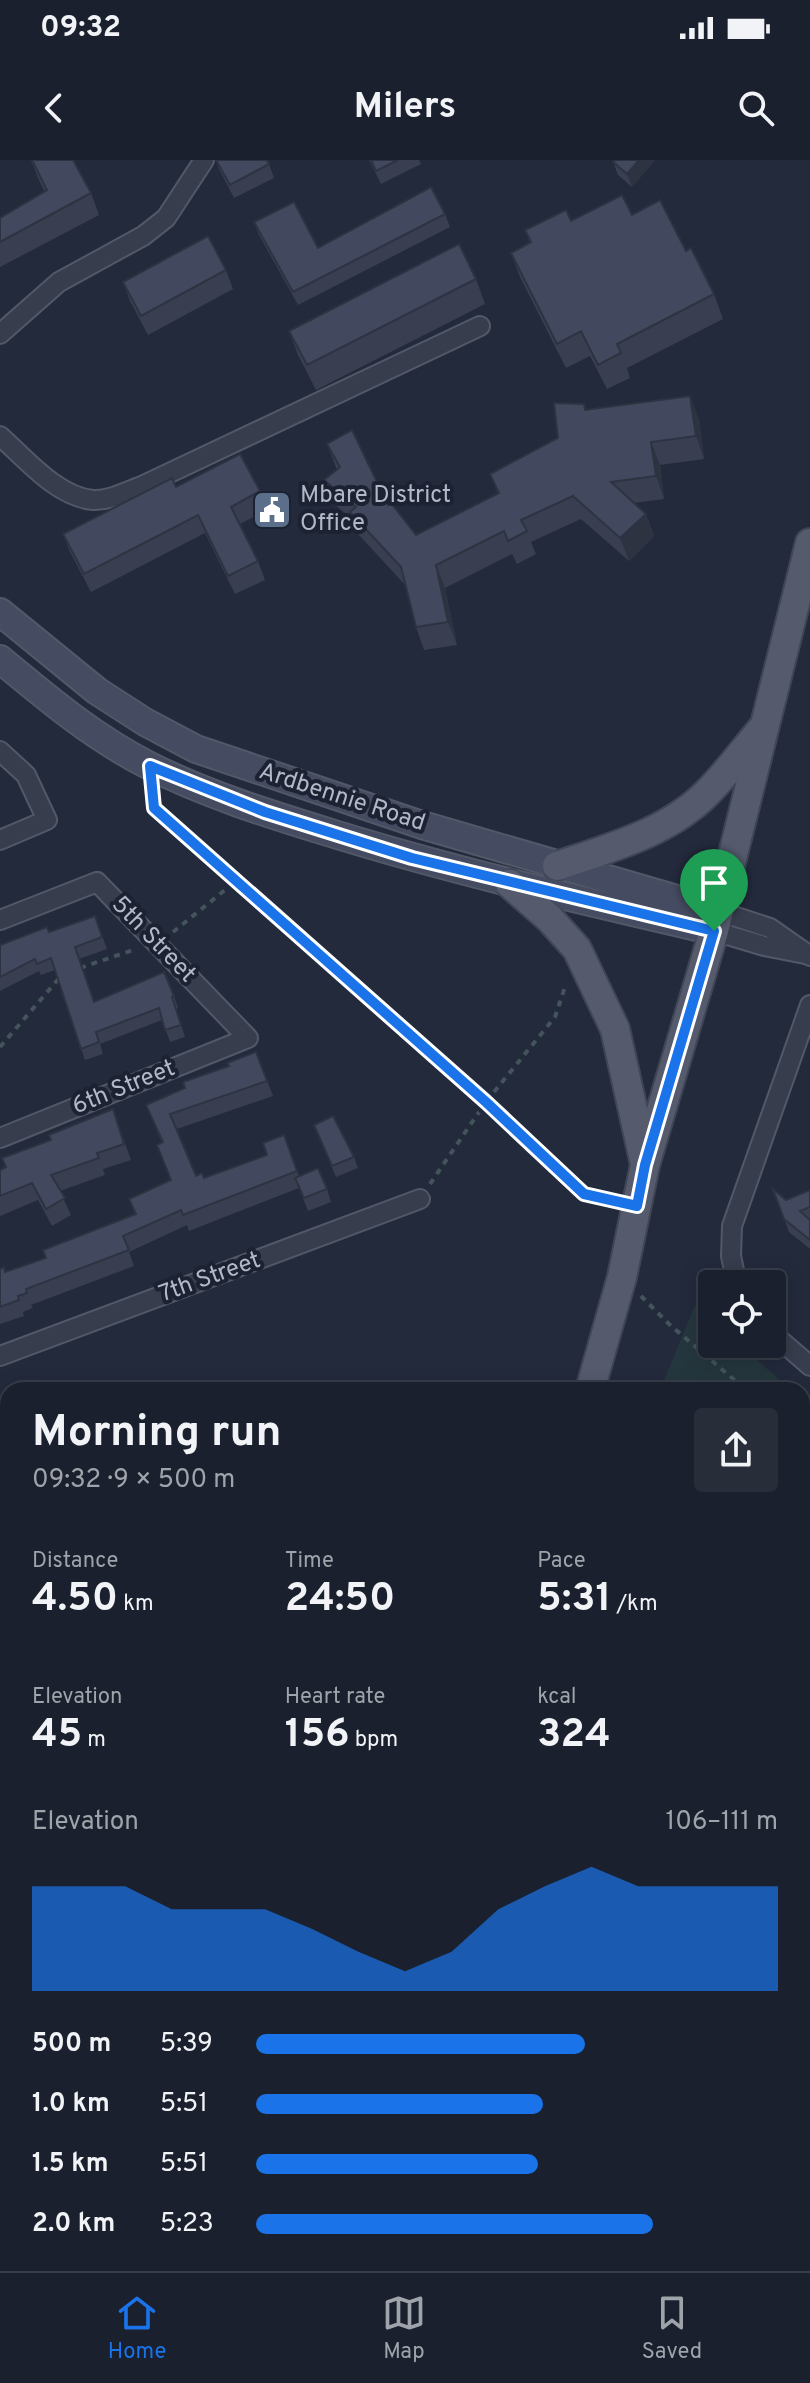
<!DOCTYPE html>
<html lang="en">
<head>
<meta charset="utf-8">
<style>
  :root { --surface:#1a202d; --page:#272d39; --text:#f1f3f6; --muted:#9fa3aa; --line:#383e49; --accent:#1a73e8 }
  body { margin:0; font-family:Overpass,sans-serif; background:var(--page); color:var(--text); height:100vh; display:flex; flex-direction:column; font-size:30px; white-space:nowrap }
  * { box-sizing:border-box; margin:0 }
  p { font-size:26px; color:var(--muted) }
  .icon { flex:none; width:44px; height:44px; fill:none; stroke:currentColor; stroke-width:2; stroke-linecap:round; stroke-linejoin:round }
  .map { position:relative; flex:1; overflow:hidden }
  .panel { position:absolute; left:0px; top:1222px; width:810px; height:890px; display:flex; flex-direction:column; background:var(--surface); border-radius:24px 24px 0 0; box-shadow:0 4px 20px #0003,0 0 0 2px var(--line) }
  .panel>* { flex:none }
  .buttons { position:absolute; left:698px; top:1110px; display:grid; gap:16px }
  .buttons a { display:grid; place-items:center; width:88px; height:88px; border-radius:8px; background:var(--surface); box-shadow:0 4px 20px #0003,0 0 0 2px var(--line); font-size:40px }
  .pin { position:absolute; display:grid; place-items:center; width:68px; height:68px; color:#fff; margin:-82px -34px; border-radius:50% 50% 50% 0; rotate:-45deg; box-shadow:0 0 8px #0007 }
  .pin .icon { rotate:45deg }
  .round { display:grid; place-items:center; flex:none; width:84px; height:84px; border-radius:8px; background:var(--page) }
  .summary { display:flex; align-items:center; justify-content:space-between; height:136px; padding:0 32px }
  h1 { font-size:44px; font-weight:700; line-height:60px }
  .figures { display:grid; grid-template-columns:repeat(3,1fr); gap:12px; height:136px; padding:8px 32px }
  .figures div { display:grid; align-content:center }
  .figures b { font-size:40px; font-weight:700 }
  .figures small { font-size:22px; font-weight:400 }
  .figures p { font-size:22px }
  .chart { height:224px; padding:16px 32px }
  .chart p { display:flex; justify-content:space-between }
  .chart svg { width:100%; height:144px; margin-top:8px; fill:var(--accent); opacity:.7 }
  ul { padding:0 32px; list-style:none; font-size:26px }
  li { display:grid; grid-template-columns:128px 96px 1fr; align-items:center; height:60px }
  li i { height:20px; border-radius:10px; background:var(--accent) }
  .status { display:flex; justify-content:space-between; align-items:center; height:56px; padding:0 40px; background:var(--surface); direction:ltr }
  .status svg { height:22px; fill:currentColor }
  header { display:flex; justify-content:space-between; align-items:center; height:104px; padding:0 32px; background:var(--surface); font-size:36px; font-weight:700 }
  .dock { display:flex; justify-content:space-around; align-items:center; height:112px; border-top:2px solid var(--line); background:var(--surface); font-size:22px; color:var(--muted) }
  .dock a { display:grid; justify-items:center; gap:4px }
  .dock .current { color:var(--accent) }
  .map>svg:first-child { display:block }
</style>
</head>
<body>
<div class="status"><b>09:32</b><svg viewBox="0 0 49 12"><path d="M0 12V9h3v3zM5 12V6h3v6zM10 12V3h3v9zM15 12V0h3v12zM26 1h20v11H26zM47 4h2v5h-2z"/></svg></div>
<header><svg class="icon" aria-label="back" viewBox="0 0 24 24"><path d="M15 5l-7 7 7 7"/></svg>Milers<svg class="icon" aria-label="search" viewBox="0 0 24 24"><circle cx="10" cy="10" r="6"/><path d="M15 15l6 6"/></svg></header>
<div class="map">
<svg width="810" height="2111" viewBox="0 0 810 2111">
  <rect width="100%" height="100%" fill="#232a3c"/>
  <g fill="#25373e">
    <polygon points="695,1145 712,1160 712,1184 739,1184 791,1230 660,1230"/>
    <polygon points="802,1240 810,1247 810,2111 296,2111 299,2104 802,2104"/>
    <polygon points="8,1305 8,2000 0,2003 0,1308"/>
  </g>
  <g fill="none" stroke-linecap="round" stroke-linejoin="round">
    <defs>
      <g id="lane">
        <polyline points="150,612 154,648 486,942 584,1034 633,1045"/>
        <polyline points="0,2026 8,2024"/>
      </g>
      <g id="street">
        <polyline points="0,174 59,122 143,76 166,58 204,0"/>
        <path d="M0,276C25,298 57,337 93,340C110,341 127,331 142,326L480,166"/>
        <polyline points="0,591 26,615 47,660 0,680"/>
        <polyline points="718,751 770,768 810,796"/>
        <polyline points="0,760 97,722 248,878 0,978"/>
        <polyline points="714,771 764,786 805,794"/>
        <polyline points="737,1124 731,1096 732,1066 810,845"/>
        <polyline points="772,1173 810,1206"/>
        <polyline points="0,1196 420,1039"/>
      </g>
      <g id="secondary">
        <polyline points="0,452 97,531 145,562 196,589 422,665 718,751"/>
        <path d="M0,499C47,538 93,577 148,605C205,634 269,654 331,673C457,712 585,741 714,771"/>
      </g>
      <g id="primary">
        <path d="M557,706C609,688 668,673 708,632C727,613 743,591 761,570"/>
        <polyline points="510,724 550,759 577,789 615,869 644,1000"/>
        <polyline points="590,1230 622,1117 645,1005 714,771 810,383"/>
        <polyline points="238,2111 241,2104"/>
      </g>
    </defs>
    <use href="#lane" stroke="#525868" stroke-width="13"/>
    <use href="#street" stroke="#525868" stroke-width="22"/>
    <use href="#secondary" stroke="#525868" stroke-width="30"/>
    <use href="#primary" stroke="#404656" stroke-width="32"/>
    <g stroke="#43545b" stroke-width="4" stroke-dasharray="6 6" stroke-linecap="butt">
      <polyline points="173,772 225,730"/>
      <polyline points="80,808 136,789"/>
      <polyline points="0,887 61,816"/>
      <polyline points="494,932 555,857 566,824"/>
      <polyline points="430,1024 479,952"/>
      <polyline points="641,1136 669,1164 746,1230"/>
      <polyline points="802,1277 810,1284"/>
    </g>
    <use href="#lane" stroke="#373d4d" stroke-width="9"/>
    <use href="#street" stroke="#373d4d" stroke-width="18"/>
    <use href="#secondary" stroke="#454b60" stroke-width="26"/>
    <use href="#primary" stroke="#555b6d" stroke-width="28"/>
  </g>
  <g fill="#393f51">
    <polygon points="31,0 91,33 99,55 0,107 0,58 45,32 38,18"/>
    <polygon points="216,0 269,4 274,18 234,38 219,9"/>
    <polygon points="369,0 419,0 421,4 381,24"/>
    <polygon points="615,0 655,0 632,27 618,15 613,2"/>
    <polygon points="445,54 450,67 298,145 259,75 254,62 318,88"/>
    <polygon points="632,55 686,91 714,134 723,159 627,208 630,218 607,229 590,196 566,208 520,117 511,93 530,83 525,70 571,61"/>
    <polygon points="226,110 233,129 148,175 130,141 123,122"/>
    <polygon points="476,119 485,144 316,230 298,195 289,171"/>
    <polygon points="586,250 699,259 704,299 660,305 664,339 634,343 646,354 654,376 629,401 581,359 531,382 536,394 517,404 512,394 445,428 457,485 424,490 416,467 406,426 359,375 353,360 333,343 324,320 337,310 327,284 416,375 498,334 490,314 558,278"/>
    <polygon points="176,327 260,331 267,350 240,364 258,401 265,420 235,434 205,373 91,432 70,392 63,374"/>
    <polygon points="95,756 107,789 79,799 94,842 174,836 178,848 176,849 185,877 170,882 162,860 100,884 103,894 85,900 55,810 41,815 39,811 0,831 0,785 49,772"/>
    <polygon points="256,892 273,936 177,969 196,1016 204,1018 267,995 284,975 299,1016 327,1029 331,1042 308,1051 299,1028 189,1071 187,1065 129,1092 134,1106 31,1145 33,1148 23,1152 24,1156 0,1164 0,1109 6,1112 46,1098 135,1055 129,1039 171,1021 162,983 146,945 185,928"/>
    <polygon points="113,949 131,1000 103,1009 105,1015 60,1031 71,1055 52,1066 38,1040 0,1056 0,1010 6,1007 51,980"/>
    <polygon points="314,965 354,997 358,1008 336,1017"/>
    <polygon points="773,1029 786,1040 810,1030 810,1089 789,1072"/>
    <polygon points="0,1373 8,1394 8,1444 0,1447"/>
    <polygon points="8,1818 8,1958 0,1961 0,1821"/>
  </g>
  <g fill="#2e3342">
    <polygon points="639,0 655,0 632,27 627,14"/>
    <polygon points="690,236 699,259 704,299 696,276"/>
    <polygon points="651,282 660,305 664,339 656,316"/>
    <polygon points="646,354 654,376 629,401 620,378"/>
    <polygon points="436,405 445,428 457,485 448,462"/>
  </g>
  <g fill="#42495e" stroke="#2e3342" stroke-width="2">
    <polygon points="32,0 73,0 91,33 0,82 0,58 47,30"/>
    <polygon points="216,0 267,0 269,4 230,25"/>
    <polygon points="371,0 398,0 376,11"/>
    <polygon points="615,0 639,0 627,14 613,2"/>
    <polygon points="431,27 445,54 293,132 254,62 294,42 318,88"/>
    <polygon points="622,35 632,55 660,40 686,91 691,88 714,134 617,184 621,193 598,205 581,171 557,184 511,93 531,82 525,70 566,50 571,61"/>
    <polygon points="208,76 226,110 141,156 123,122"/>
    <polygon points="459,84 476,119 307,205 289,171"/>
    <polygon points="690,236 696,276 651,282 656,316 611,322 646,354 620,378 573,336 521,360 527,371 508,381 504,371 436,405 448,462 416,467 401,407 350,352 356,347 324,320 340,307 327,284 352,270 388,345 391,343 416,375 499,333 490,314 558,278 554,243 584,244 585,250"/>
    <polygon points="240,294 260,331 231,347 258,401 228,416 198,355 84,414 63,374 172,318 176,327"/>
    <polygon points="95,756 102,777 75,787 94,842 164,812 174,836 172,837 181,865 165,870 159,848 96,872 99,882 81,889 51,798 37,804 35,799 0,817 0,785 47,767 49,772"/>
    <polygon points="256,892 267,921 170,954 196,1016 202,1013 204,1018 267,995 263,983 284,975 297,1011 183,1055 181,1050 123,1076 129,1090 26,1129 27,1133 18,1136 19,1140 0,1147 0,1109 4,1107 5,1112 46,1098 43,1090 136,1054 129,1039 171,1020 157,985 163,982 146,945 185,928 183,922 229,906 227,903"/>
    <polygon points="113,949 124,984 97,993 99,998 51,1015 65,1038 46,1049 32,1023 0,1036 0,1010 6,1007 2,998 51,980 49,975"/>
    <polygon points="333,956 354,997 332,1006 314,965"/>
    <polygon points="318,1008 327,1029 304,1038 295,1018"/>
    <polygon points="773,1029 786,1040 810,1030 810,1047 800,1051 810,1060 810,1080 784,1059"/>
    <polygon points="0,1373 8,1394 8,1416 0,1419"/>
    <polygon points="8,1818 8,1930 0,1933 0,1821"/>
  </g>
  <g fill="none" stroke-linecap="round" stroke-linejoin="round">
    <defs>
      <polygon id="route" points="150,606 265,652 412,698 714,771 645,1005 637,1046 584,1034 486,942 154,648"/>
    </defs>
    <use href="#route" stroke="#fff" stroke-width="16"/>
    <use href="#route" stroke="#1a73e8" stroke-width="10"/>
  </g>
  <defs>
    <symbol id="civic-square" viewBox="-11 -11 22 22"><rect x="-9" y="-9" width="18" height="18" rx="4" fill="#5c6f8a" stroke="#1c2232"/><path d="M-.6-6.5H3V-4.5H.6V-3L4-1V1h2V6H-6V1h2V-1L-.6-3ZM-1.2 2.5V6h2.4V2.5Z" fill="#fff"/></symbol>
  </defs>
  <g fill-rule="evenodd">
    <use href="#civic-square" x="250" y="328" width="44" height="44"/>
  </g>
  <g text-anchor="middle" dominant-baseline="central" stroke-width="8" stroke-linejoin="round" paint-order="stroke">
    <g font-size="24" fill="#b3b8c8" stroke="#1c2232" text-anchor="start">
      <text x="300" y="336">Mbare District<tspan x="300" dy="28">Office</tspan></text>
    </g>
    <g font-size="24" fill="#b3b8c8" stroke="#1c2232">
      <text transform="translate(342 638) rotate(18)">Ardbennie Road</text>
      <text transform="translate(153 780) rotate(46)">5th Street</text>
      <text transform="translate(124 928) rotate(-22)">6th Street</text>
      <text transform="translate(210 1118) rotate(-20)">7th Street</text>
    </g>
  </g>
</svg>
<div class="buttons">
<a><svg class="icon" aria-label="locate" viewBox="0 0 24 24"><circle cx="12" cy="12" r="6"/><path d="M12 2v4M12 18v4M2 12h4M18 12h4"/></svg></a>
</div>
<div class="pin" style="left:714px;top:771px;background:#1e9e55"><svg class="icon" aria-label="arrive" viewBox="0 0 24 24"><path d="M6 21V4h12l-3 4 3 4H6"/></svg></div>
<section class="panel">
<div class="summary"><div><h1>Morning run</h1><p>09:32 · 9 × 500 m</p></div><a class="round"><svg class="icon" aria-label="share" viewBox="0 0 24 24"><path d="M12 15V3M7 8l5-5 5 5M5 13v7h14v-7"/></svg></a></div>
<div class="figures">
<div><p>Distance</p><b>4.50<small> km</small></b></div>
<div><p>Time</p><b>24:50</b></div>
<div><p>Pace</p><b>5:31<small> /km</small></b></div>
</div>
<div class="figures">
<div><p>Elevation</p><b>45<small> m</small></b></div>
<div><p>Heart rate</p><b>156<small> bpm</small></b></div>
<div><p>kcal</p><b>324</b></div>
</div>
<div class="chart"><p><span>Elevation</span>106–111 m</p>
<svg viewBox="0 0 160 44" preserveAspectRatio="none"><path d="M0 44V12L10 12L20 12L30 19L40 19L50 19L60 25L70 32L80 38L90 32L100 19L110 12L120 6L130 12L140 12L150 12L160 12V44z"/></svg>
</div>
<ul>
<li><b>500 m</b>5:39<i style="width:63%"></i></li>
<li><b>1.0 km</b>5:51<i style="width:55%"></i></li>
<li><b>1.5 km</b>5:51<i style="width:54%"></i></li>
<li><b>2.0 km</b>5:23<i style="width:76%"></i></li>
</ul>
</section>
</div>
<nav class="dock">
<a class="current"><svg class="icon" aria-label="home" viewBox="0 0 24 24"><path d="M3 11l9-7 9 7M6 9v11h12V9"/></svg>Home</a>
<a><svg class="icon" aria-label="map" viewBox="0 0 24 24"><path d="M3 6l6-2 6 2 6-2v14l-6 2-6-2-6 2zM9 4v14M15 6v14"/></svg>Map</a>
<a><svg class="icon" aria-label="saved" viewBox="0 0 24 24"><path d="M7 4h10v16l-5-4-5 4z"/></svg>Saved</a>
</nav>
</body>
</html>
